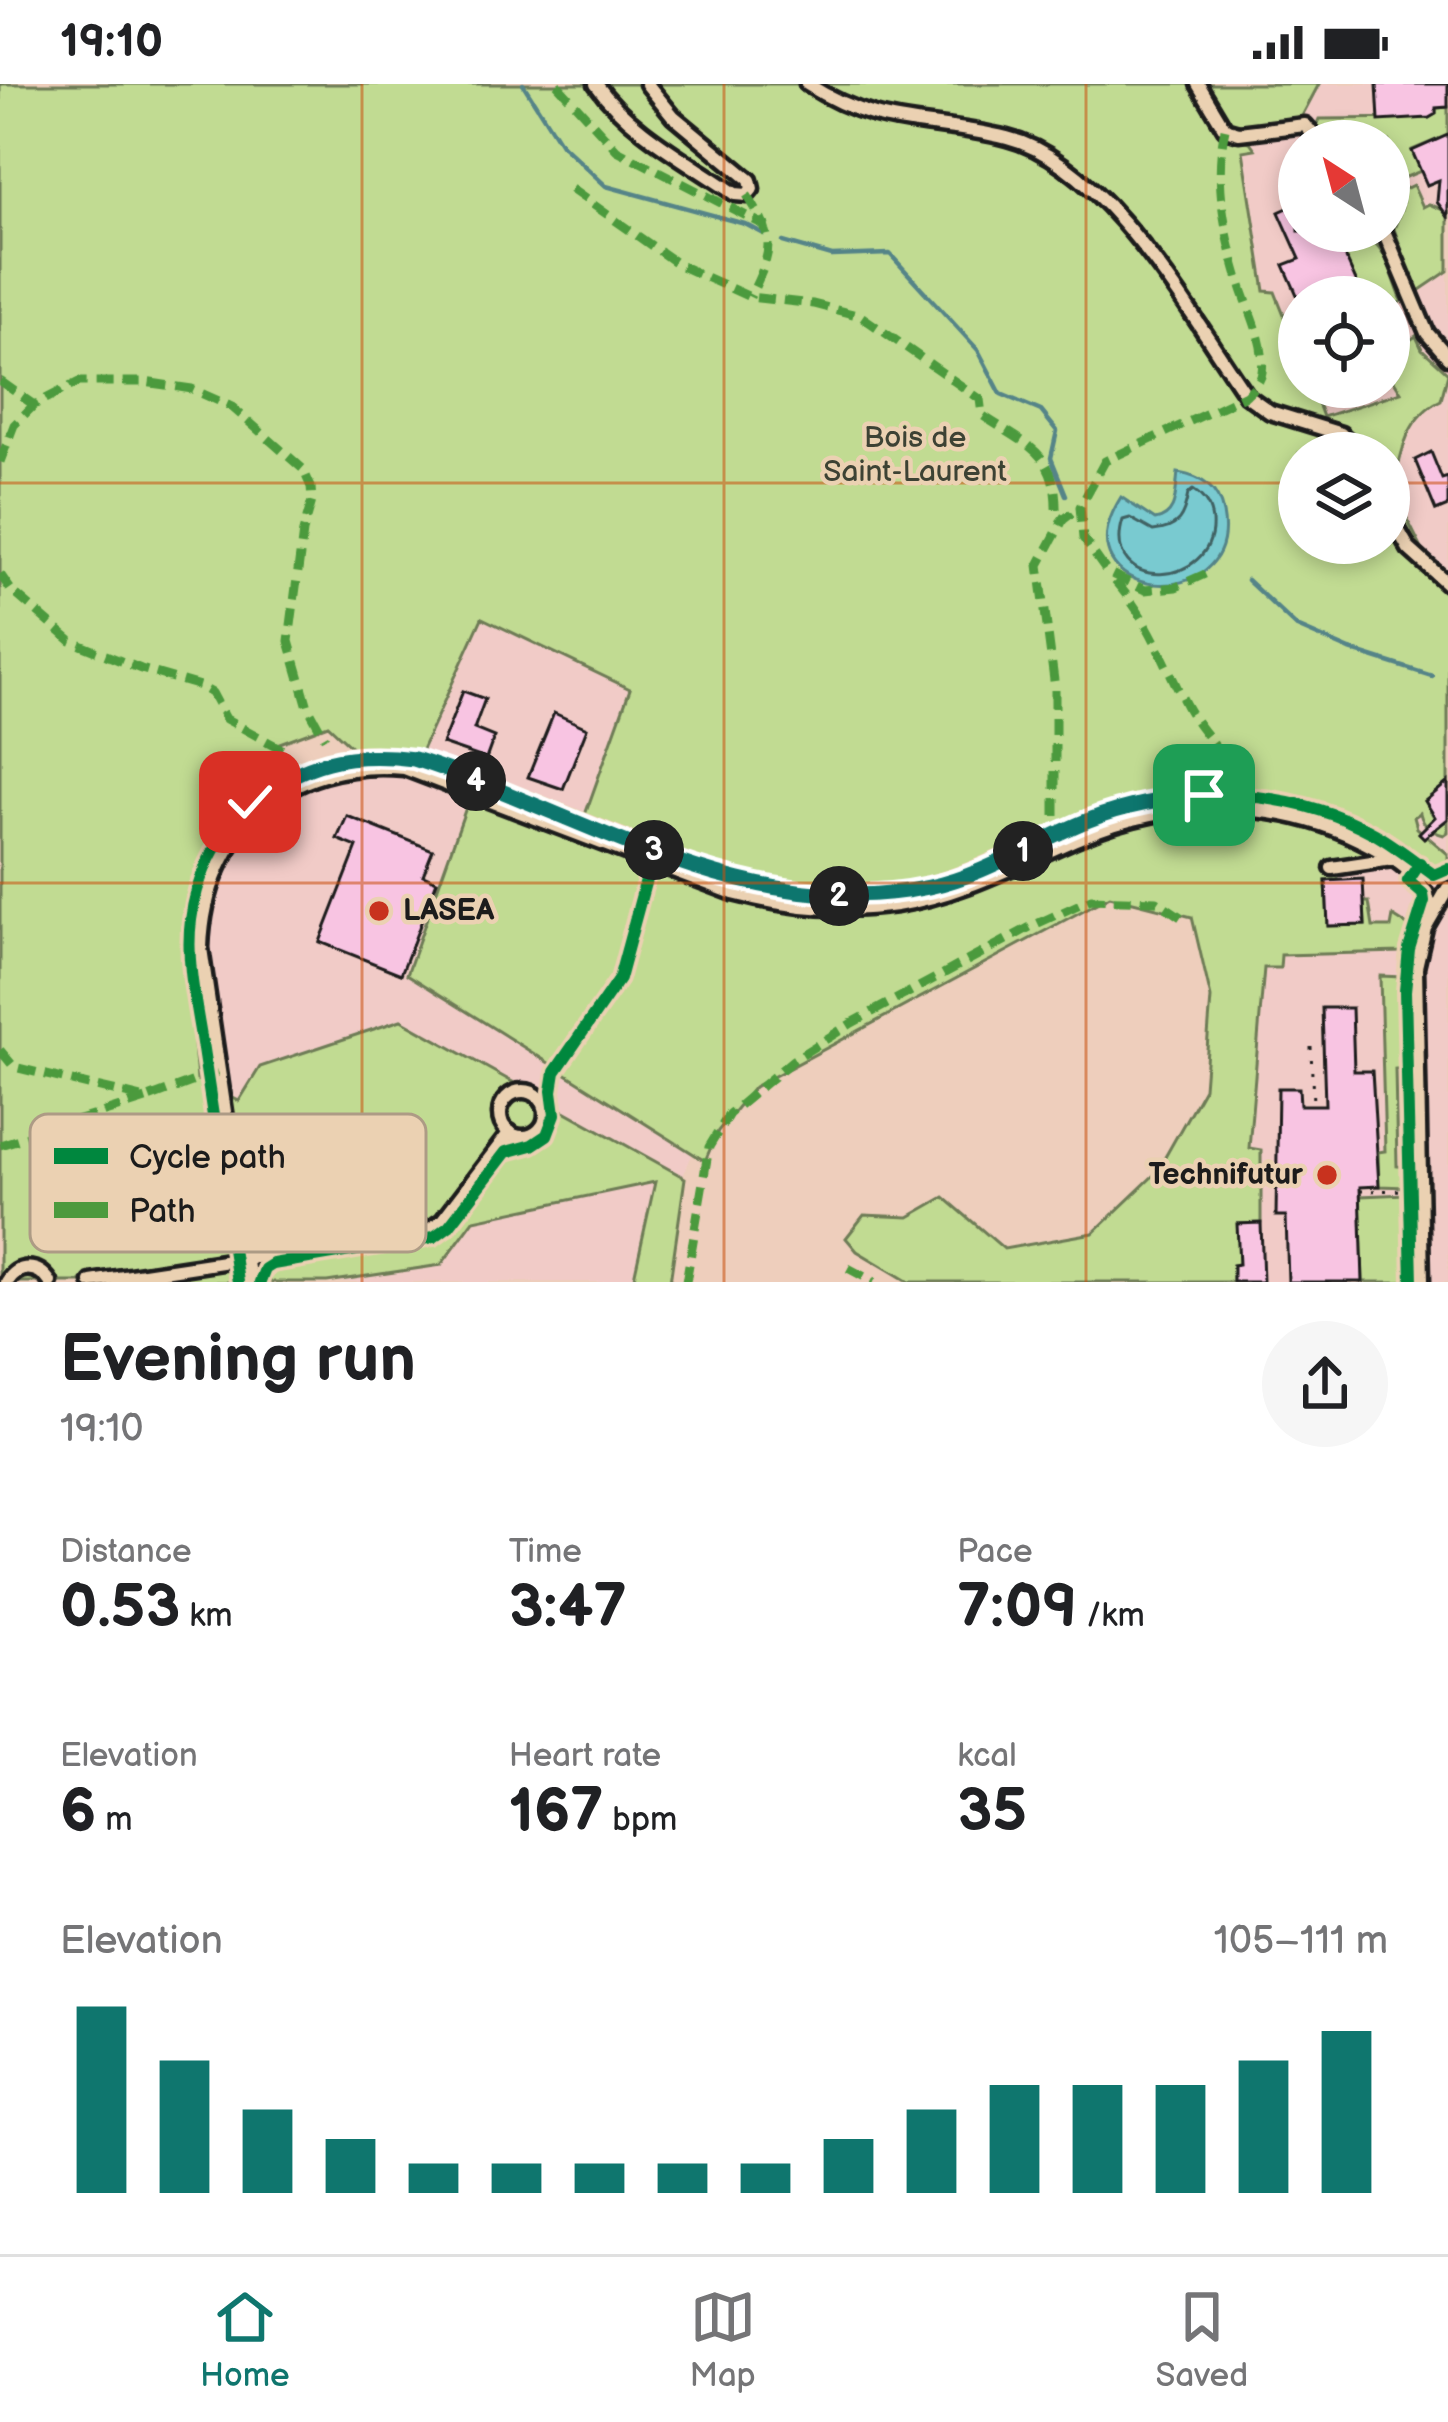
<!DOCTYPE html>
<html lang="en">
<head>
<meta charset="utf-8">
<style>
  :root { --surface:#fff; --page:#f6f6f6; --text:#202124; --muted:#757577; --line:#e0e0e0; --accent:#0f766e }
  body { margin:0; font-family:"Balsamiq Sans",sans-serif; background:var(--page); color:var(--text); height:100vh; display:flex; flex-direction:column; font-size:45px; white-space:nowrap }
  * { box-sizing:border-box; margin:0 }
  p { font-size:39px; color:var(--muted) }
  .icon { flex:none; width:66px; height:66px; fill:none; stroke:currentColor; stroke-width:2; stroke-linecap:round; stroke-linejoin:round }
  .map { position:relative; height:1198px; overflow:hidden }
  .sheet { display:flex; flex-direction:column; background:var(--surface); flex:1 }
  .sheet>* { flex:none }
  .needle { width:78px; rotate:324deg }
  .fabs { position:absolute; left:1278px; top:36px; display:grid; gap:24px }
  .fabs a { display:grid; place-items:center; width:132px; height:132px; border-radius:50%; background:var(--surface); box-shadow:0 6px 18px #0003; font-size:60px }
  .pin { position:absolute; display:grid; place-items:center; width:102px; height:102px; color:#fff; margin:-51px; border-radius:24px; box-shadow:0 6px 18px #0006 }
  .km { position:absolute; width:60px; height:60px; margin:-30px; border-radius:50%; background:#222; color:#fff; font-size:33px; line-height:60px; text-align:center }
  .round { display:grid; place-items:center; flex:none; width:126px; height:126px; border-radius:63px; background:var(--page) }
  .headline { display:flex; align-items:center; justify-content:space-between; height:204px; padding:0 60px }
  h1 { font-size:66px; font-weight:700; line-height:90px }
  .figures { display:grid; grid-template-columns:repeat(3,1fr); gap:18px; height:204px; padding:12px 60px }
  .figures div { display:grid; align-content:center }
  .figures b { font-size:60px; font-weight:700 }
  .figures small { font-size:33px; font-weight:400 }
  .figures p { font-size:33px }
  .chart { height:336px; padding:24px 60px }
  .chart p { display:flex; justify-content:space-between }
  .chart svg { width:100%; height:216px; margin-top:12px; stroke:var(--accent); stroke-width:6 }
  .status { display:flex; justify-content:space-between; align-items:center; height:84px; padding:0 60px; background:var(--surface); direction:ltr }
  .status svg { height:33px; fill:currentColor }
  .menu { display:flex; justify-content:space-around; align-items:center; height:168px; border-top:3px solid var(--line); background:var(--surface); font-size:33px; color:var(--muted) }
  .menu a { display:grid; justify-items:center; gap:6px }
  .menu .on { color:var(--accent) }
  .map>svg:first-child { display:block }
</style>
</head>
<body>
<div class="status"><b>19:10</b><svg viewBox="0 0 49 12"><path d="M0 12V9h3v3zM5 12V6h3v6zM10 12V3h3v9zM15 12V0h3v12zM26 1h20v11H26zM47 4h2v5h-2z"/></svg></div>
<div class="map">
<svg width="1448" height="1198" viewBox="0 0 1448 1198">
  <rect width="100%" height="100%" fill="#eecebc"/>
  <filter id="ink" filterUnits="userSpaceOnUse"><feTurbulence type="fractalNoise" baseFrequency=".00833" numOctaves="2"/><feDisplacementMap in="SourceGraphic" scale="24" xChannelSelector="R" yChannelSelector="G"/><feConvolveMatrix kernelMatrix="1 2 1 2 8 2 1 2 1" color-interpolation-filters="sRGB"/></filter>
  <g filter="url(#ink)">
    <g fill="#f1cbc7" fill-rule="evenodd">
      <path d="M1190,0H1448V488L1427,475L1389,405V369H1358L1287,312L1211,41ZM1299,57H1389V147H1299ZM1299,213H1389V303H1299Z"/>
      <polygon points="481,534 1448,601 1448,1198 1217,1198 1271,729 1002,789 702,1048 675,1110 653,1198 0,1198 0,820 362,657 420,670"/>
    </g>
    <g fill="#c1db92" stroke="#6e7c57" stroke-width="3" fill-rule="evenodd">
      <path d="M0,0H1190L1218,49L1250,58L1255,65L1243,67L1265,207L1275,208L1299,268V303H1312L1323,333L1401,308L1389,289V270L1416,252L1422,265L1448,289L1441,316C1405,333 1401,371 1393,407L1427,475L1448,488V700L1425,717L1439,742L1448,732V748L1444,751C1431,748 1423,742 1420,729L1414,733L1417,744L1448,770V782L1434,788L1404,759L1359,737L1333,750L1376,773L1338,789V796L1326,797L1328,842L1365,841L1364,818H1369L1373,843H1391L1393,832L1412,844L1403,868L1281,871L1280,884H1264L1249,1064L1261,1066V1139L1238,1140L1239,1180L1233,1181V1198H909L857,1167L846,1154L864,1131L909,1133L944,1113L1004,1165L1093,1149L1156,1089L1204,1004L1211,914L1192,833L1110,812L754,1003L718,1047L705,1077L407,890L469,715L576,756L630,605L482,534L420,670L354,665L328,641L277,660L283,681L276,694L239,720L211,756L184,845L197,996L239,1017L260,983L401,936L685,1094L670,1198H633L655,1098L474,1136L441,1181L327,1198H0ZM1299,369H1389V459H1299Z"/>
      <polygon points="1205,0 1319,0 1301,34 1292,39 1239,43 1228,38"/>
      <polygon points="1448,23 1448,51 1412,66 1421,87 1399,96 1389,86 1389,57 1326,57 1317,40 1319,35 1429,34 1436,30 1436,24"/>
      <polygon points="1413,101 1423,123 1429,120 1448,128 1448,187 1417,208 1394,145 1402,123 1403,106"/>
      <path d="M1339,147C1385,147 1387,180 1402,217L1389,224V213H1363L1338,157Z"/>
      <polygon points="1380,892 1402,893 1405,984 1395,985 1397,1082 1407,1083 1407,1103 1379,1102 1378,1068 1385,1067"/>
      <polygon points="1407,1110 1409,1198 1363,1198 1360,1112"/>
    </g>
    <path fill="#79cad0" stroke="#548488" stroke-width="3" d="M1178,389C1203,393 1218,404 1223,429C1243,533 1054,520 1121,413L1155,436C1178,432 1175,409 1178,389Z"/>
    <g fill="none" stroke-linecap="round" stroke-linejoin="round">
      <path stroke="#416264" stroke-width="3" d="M1193,406C1204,413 1211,423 1212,437C1217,504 1100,511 1123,436L1130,434L1153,447C1179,445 1184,433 1188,410Z"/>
      <g stroke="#548488" stroke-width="4.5">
        <polyline points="523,0 561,60 606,102 745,140 764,150"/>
        <polyline points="783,158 832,172 890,170 978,266 1001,310 1041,327 1057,347 1051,374 1066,411"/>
        <polyline points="1247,496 1297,543 1350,566 1432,592"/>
      </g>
    </g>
    <g fill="#f8c4e2" stroke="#1c1c1c" stroke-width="3">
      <polygon points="1377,0 1448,0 1448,23 1436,24 1436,30 1429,34 1379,37"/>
      <polygon points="1448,51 1448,133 1437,118 1439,96 1427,101 1412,67"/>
      <polygon points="1290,123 1296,123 1299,129 1299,147 1311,147 1324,164 1338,157 1363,213 1298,213 1284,181 1300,175 1279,128"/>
      <polygon points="1431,368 1442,395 1448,393 1448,422 1436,427 1415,376"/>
      <polygon points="463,607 485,615 474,645 494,653 486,675 442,660"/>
      <polygon points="554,629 587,644 563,705 528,693"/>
      <polygon points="1448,698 1448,735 1424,754 1419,749 1435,733 1425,717"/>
      <polygon points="347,732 433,766 423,791 437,797 401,890 320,858 357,763 337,755"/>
      <polygon points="1363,795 1365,841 1328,842 1326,797"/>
      <polygon points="1322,924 1352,924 1354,987 1372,987 1379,1102 1360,1103 1363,1198 1288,1198 1286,1132 1276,1132 1278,1004 1299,1004 1300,1021 1325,1021"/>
      <polygon points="1261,1139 1263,1198 1233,1198 1233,1181 1239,1180 1237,1140"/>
    </g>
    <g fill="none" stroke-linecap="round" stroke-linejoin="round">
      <defs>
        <g id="minor">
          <path d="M596,0C630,48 688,77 735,110L747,111L752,105L750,96L673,32L647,0"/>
          <path d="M807,0C882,48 928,34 1007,54C1106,79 1190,230 1246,311L1270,328L1341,350L1361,369"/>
          <polyline points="1198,0 1225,45 1239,49 1305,41 1319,57"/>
          <polyline points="1389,104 1389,124"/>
          <polyline points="1384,147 1427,249 1448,273"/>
          <polyline points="1389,430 1409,465 1448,500"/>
          <polyline points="1332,784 1392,775"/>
          <circle cx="523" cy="1030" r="23"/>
          <path d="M7,1198C18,1180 38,1180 50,1198"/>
          <polyline points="91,1198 427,1147 442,1137 510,1048"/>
          <path d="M250,1198L201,864C205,747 288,673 404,684L733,809C786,823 841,829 896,821C963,811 1021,778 1083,752C1170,715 1273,714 1358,755C1393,772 1423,789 1432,828"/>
          <polyline points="1422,1198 1416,883 1425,844 1448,804"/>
        </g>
      </defs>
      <use href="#minor" stroke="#1c1c1c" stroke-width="21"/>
      <g stroke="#1c1c1c" stroke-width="3" stroke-dasharray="3 9" stroke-linecap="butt">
        <polyline points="1311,963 1313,1021"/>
        <polyline points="1360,1107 1406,1106"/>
      </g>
      <use href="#minor" stroke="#ebd1b2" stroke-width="12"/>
      <g stroke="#4c9a3e" stroke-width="9" stroke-dasharray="18 9" stroke-linecap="butt">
        <polyline points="557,0 617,66 768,143"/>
        <path d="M571,105L679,181L750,213L813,220L861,232L980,315L982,331C1029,363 1058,368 1056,431L1063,436"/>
        <path d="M747,111C776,156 773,166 750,213"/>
        <polyline points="0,297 34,321"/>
        <polyline points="0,378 14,341 34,321 79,298 145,298 192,305 232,323 303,385 311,403 312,417 303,448 289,557 308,623 325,654"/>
        <polyline points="0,490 11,506 71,557 141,585 200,602 212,609 226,635 287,668"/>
        <path d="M1205,490L1176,503L1145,506L1107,488L1083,454L1080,423L1105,377L1246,311C1253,304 1261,298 1262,288C1266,261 1250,229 1242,205C1226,154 1213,98 1225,45"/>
        <path d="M1115,497C1150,537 1162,575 1186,621C1208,661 1226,661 1232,712"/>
        <polyline points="1055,759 1055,604 1039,481 1063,436 1072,429"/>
        <polyline points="0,966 14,983 146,1015 218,988"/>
        <polyline points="0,1061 146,1015"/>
        <polyline points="848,1184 874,1198"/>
        <polyline points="686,1198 709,1063 729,1030 793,976 852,939 1032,842 1091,815 1157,817 1188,838"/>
      </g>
      <defs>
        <g id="cycleway">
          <path d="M238,1198C227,1123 216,1048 204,972C198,929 185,880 191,836C201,756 261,689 341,673C365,668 390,672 414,675C492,700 567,732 643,762C700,784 756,807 817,812C931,820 987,778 1084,737C1175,699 1289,702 1375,750C1396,762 1414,777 1434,791L1448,785"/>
          <polyline points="260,1198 265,1185 273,1180 434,1153 449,1142 506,1068 532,1061 547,1051 555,1030 552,1007 555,988 619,895 654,766"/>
          <polyline points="1412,1198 1405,907 1409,865 1424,817 1423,810 1408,797 1420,779"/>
        </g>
      </defs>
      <use href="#cycleway" stroke="#ebd1b2" stroke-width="20"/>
      <use href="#cycleway" stroke="#00873e" stroke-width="12"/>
    </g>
  </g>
  <g fill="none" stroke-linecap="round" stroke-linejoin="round" filter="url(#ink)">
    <defs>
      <path id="route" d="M250,718C306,677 346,667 414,675C581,728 748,842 929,803C986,791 1035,757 1089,736C1126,721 1165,715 1204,711"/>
    </defs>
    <use href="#route" stroke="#fff" stroke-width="24"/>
    <use href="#route" stroke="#0f766e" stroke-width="15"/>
  </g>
  <path fill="none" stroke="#c9500e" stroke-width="3" stroke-opacity="0.55" d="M362,0V1198M724,0V1198M1086,0V1198M0,399H1299M1389,399H1448M0,799H1448"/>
  <g fill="#c8321e" stroke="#ebd1b2" stroke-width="4.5">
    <circle cx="379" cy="827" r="12"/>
    <circle cx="1327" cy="1091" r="12"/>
  </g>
  <g text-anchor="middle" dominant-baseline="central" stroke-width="9" stroke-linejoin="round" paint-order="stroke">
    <g font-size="30" fill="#3d4234" stroke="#ebd1b2">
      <text x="915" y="354">Bois de<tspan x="915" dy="34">Saint-Laurent</tspan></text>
    </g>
    <g font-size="30" font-weight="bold" fill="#1c1c1c" stroke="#ebd1b2" text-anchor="start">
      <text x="403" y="827">LASEA</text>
      <text x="1303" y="1091" text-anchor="end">Technifutur</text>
    </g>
  </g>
  <rect x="30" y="1030" width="396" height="138" rx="18" fill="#ebd1b2" stroke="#ad9b85" stroke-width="3"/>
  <rect x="54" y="1064" width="54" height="16" fill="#00873e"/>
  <rect x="54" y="1118" width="54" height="16" fill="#4c9a3e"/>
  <g font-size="33" fill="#1c1c1c">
    <text x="129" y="1084">Cycle path</text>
    <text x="129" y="1138">Path</text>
  </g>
</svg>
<div class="fabs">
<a><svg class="needle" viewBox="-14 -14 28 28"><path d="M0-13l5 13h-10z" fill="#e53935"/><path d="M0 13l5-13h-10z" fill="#757577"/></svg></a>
<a><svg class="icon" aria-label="locate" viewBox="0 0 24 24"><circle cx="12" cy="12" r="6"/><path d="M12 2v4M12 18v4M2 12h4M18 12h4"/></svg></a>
<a><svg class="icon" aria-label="layers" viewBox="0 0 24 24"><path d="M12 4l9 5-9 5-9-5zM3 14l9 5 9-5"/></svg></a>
</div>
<div class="pin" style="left:1204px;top:711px;background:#1e9e55"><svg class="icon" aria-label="arrive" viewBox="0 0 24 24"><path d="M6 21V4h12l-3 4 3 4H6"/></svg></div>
<div class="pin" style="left:250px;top:718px;background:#d93025"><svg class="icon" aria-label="check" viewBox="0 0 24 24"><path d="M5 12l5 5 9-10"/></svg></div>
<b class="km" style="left:1023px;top:767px">1</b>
<b class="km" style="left:839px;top:812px">2</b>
<b class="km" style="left:654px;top:766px">3</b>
<b class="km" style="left:476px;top:697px">4</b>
</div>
<section class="sheet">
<div class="headline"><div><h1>Evening run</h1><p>19:10</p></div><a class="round"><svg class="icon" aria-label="share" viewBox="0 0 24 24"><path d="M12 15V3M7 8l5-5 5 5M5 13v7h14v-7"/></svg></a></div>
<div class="figures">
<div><p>Distance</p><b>0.53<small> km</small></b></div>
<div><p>Time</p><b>3:47</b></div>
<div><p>Pace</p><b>7:09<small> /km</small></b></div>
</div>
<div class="figures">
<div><p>Elevation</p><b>6<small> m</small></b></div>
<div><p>Heart rate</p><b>167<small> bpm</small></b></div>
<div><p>kcal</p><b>35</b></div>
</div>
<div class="chart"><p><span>Elevation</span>105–111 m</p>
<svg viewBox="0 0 160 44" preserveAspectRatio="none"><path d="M5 44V6M15 44V17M25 44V27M35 44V33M45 44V38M55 44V38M65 44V38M75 44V38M85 44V38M95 44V33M105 44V27M115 44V22M125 44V22M135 44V22M145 44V17M155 44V11"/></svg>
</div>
</section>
<nav class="menu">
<a class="on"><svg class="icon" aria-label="home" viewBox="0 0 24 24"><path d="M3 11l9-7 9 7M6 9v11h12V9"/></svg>Home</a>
<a><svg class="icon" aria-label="map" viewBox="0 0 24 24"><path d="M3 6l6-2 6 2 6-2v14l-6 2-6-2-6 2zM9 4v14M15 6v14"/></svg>Map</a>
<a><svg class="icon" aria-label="saved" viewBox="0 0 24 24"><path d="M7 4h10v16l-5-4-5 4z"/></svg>Saved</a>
</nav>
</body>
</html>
